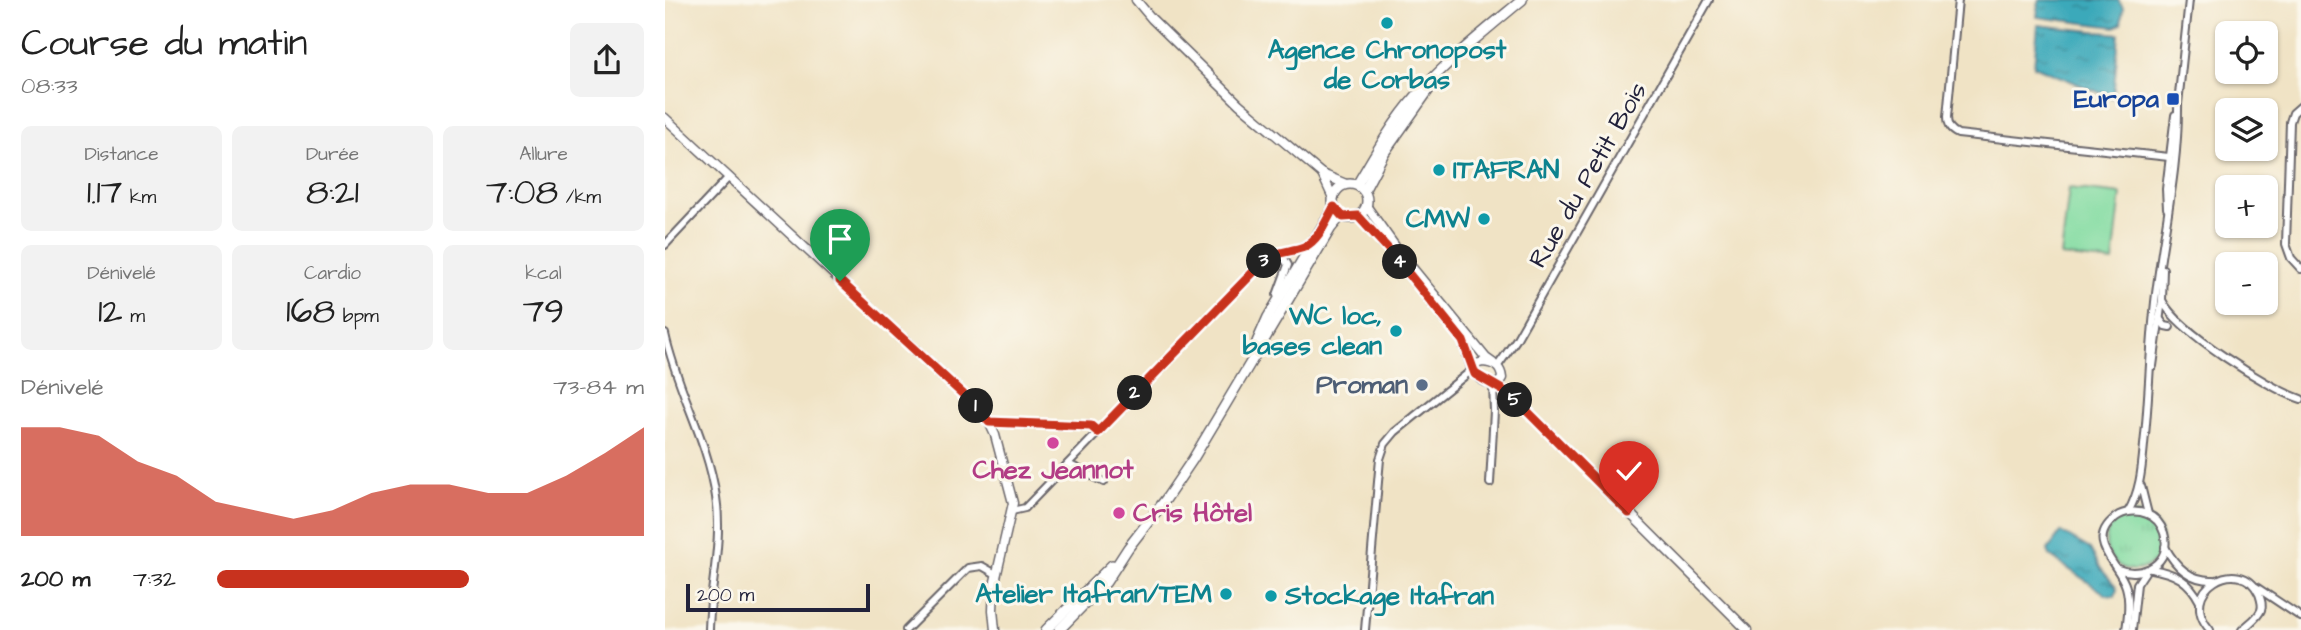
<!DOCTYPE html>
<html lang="fr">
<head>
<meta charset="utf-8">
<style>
  :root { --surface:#fff; --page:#f2f2f2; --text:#222; --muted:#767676; --accent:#c8321e }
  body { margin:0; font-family:"Architects Daughter",sans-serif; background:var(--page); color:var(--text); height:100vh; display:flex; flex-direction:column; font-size:26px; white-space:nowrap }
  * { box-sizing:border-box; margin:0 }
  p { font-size:23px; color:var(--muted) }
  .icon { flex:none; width:38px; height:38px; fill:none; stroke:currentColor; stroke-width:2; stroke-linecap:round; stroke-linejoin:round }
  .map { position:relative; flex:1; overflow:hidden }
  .side { display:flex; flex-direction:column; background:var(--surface); width:665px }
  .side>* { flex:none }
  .tools { position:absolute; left:1550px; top:21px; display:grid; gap:14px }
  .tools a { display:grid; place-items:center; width:63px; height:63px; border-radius:10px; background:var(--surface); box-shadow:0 2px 5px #0004; font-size:35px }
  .scale { position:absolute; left:21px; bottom:18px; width:184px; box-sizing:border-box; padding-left:7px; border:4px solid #22223b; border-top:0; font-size:19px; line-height:24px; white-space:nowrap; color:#22223b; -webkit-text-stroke:5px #fbf7ec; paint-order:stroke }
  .pin { position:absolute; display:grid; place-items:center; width:60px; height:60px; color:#fff; margin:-72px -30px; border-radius:50% 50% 50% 0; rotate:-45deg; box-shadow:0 0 7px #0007 }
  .pin .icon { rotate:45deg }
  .km { position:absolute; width:35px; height:35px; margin:-18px; border-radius:50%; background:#222; color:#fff; font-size:19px; line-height:35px; text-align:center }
  .round { display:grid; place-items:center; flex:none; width:74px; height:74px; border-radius:10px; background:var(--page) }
  .head { display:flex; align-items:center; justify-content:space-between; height:119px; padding:0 21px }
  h1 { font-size:38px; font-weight:600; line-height:52px }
  .stats { display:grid; grid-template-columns:repeat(3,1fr); gap:10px; height:119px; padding:7px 21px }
  .stats div { display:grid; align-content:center; border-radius:10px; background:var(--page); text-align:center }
  .stats b { font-size:35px; font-weight:600 }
  .stats small { font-size:19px; font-weight:400 }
  .stats p { font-size:19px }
  .chart { height:196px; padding:14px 21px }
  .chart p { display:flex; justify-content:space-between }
  .chart svg { width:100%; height:126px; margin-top:7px; fill:var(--accent); opacity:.7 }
  ul { padding:0 21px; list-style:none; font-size:23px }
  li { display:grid; grid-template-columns:112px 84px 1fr; align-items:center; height:52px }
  li i { height:18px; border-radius:9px; background:var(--accent) }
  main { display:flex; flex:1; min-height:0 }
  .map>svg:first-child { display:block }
</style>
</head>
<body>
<main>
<section class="side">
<div class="head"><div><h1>Course du matin</h1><p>08:33</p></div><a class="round"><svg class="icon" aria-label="share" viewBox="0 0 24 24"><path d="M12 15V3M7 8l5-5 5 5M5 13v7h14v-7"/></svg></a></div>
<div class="stats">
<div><p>Distance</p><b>1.17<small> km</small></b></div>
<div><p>Durée</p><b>8:21</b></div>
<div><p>Allure</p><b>7:08<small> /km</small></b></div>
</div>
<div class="stats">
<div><p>Dénivelé</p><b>12<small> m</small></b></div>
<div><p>Cardio</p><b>168<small> bpm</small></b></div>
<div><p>kcal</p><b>79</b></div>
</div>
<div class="chart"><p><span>Dénivelé</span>73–84 m</p>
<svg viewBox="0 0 160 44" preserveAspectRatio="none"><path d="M0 44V6L10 6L20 9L30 18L40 23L50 32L60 35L70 38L80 35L90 29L100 26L110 26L120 29L130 29L140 23L150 15L160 6V44z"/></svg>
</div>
<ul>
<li><b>200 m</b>7:32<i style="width:59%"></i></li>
</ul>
</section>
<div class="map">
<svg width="1636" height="630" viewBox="0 0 1636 630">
  <defs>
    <pattern id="grass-tufts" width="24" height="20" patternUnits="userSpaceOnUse" patternTransform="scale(1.75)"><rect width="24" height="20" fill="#82dba1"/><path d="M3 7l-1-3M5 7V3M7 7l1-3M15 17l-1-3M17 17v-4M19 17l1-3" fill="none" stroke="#70bc8c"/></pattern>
    <pattern id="water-ripples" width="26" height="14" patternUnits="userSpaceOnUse" patternTransform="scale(1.75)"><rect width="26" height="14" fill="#3ba9ba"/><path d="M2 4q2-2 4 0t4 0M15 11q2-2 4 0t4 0" fill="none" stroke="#318998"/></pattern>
  </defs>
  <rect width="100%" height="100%" fill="#fbf7ec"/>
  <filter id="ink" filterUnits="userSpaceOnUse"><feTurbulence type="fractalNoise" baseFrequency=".0143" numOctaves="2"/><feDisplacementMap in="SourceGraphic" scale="14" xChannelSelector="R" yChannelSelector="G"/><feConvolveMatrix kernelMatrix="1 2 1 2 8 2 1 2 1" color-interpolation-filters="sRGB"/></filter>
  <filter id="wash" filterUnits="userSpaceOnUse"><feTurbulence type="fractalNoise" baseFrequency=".00686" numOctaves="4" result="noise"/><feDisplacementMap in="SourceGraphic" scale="28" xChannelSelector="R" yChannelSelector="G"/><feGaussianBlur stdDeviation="1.57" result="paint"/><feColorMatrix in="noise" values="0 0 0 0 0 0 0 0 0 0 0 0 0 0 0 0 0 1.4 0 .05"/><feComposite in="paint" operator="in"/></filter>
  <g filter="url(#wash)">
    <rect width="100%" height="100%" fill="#f0e3c5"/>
    <circle fill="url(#grass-tufts)" stroke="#527e6e" stroke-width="2" cx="1469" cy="542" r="28"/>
    <polygon fill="#82dba1" stroke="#527e6e" stroke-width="2" points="1404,188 1456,194 1448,262 1396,256"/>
    <g fill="url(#water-ripples)" stroke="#2e667a" stroke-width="2">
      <polygon points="1374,0 1453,0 1458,8 1456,24 1450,27 1372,17"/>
      <polygon points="1373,25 1454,34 1448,98 1369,66"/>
      <polygon points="1396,532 1425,549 1436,569 1450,585 1452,589 1450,596 1442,595 1385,556 1383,550"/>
    </g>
  </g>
  <g filter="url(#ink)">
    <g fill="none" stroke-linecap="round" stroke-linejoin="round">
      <defs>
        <g id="minor">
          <path d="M1293,0L1282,117C1282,126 1285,130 1293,134L1504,157"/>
          <polyline points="1513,104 1524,0"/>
          <polyline points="1636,106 1628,113 1625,122 1621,244 1626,258 1636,269"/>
          <polyline points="1502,208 1501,189 1510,115"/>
          <polyline points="0,245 64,177"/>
          <polyline points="611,255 620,260 623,265 612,295"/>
          <path d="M1497,300C1511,330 1604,389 1636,399"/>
          <polyline points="1494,318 1500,326 1505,327"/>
          <path d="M0,334C12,390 43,440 51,497C58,542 45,585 44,630"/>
          <polyline points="1488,366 1497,300 1498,269"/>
          <polyline points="832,367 851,340 1044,0"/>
          <polyline points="324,422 426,426 433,432"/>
          <polyline points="403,464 439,482"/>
          <polyline points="825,483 829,411 828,384"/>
          <polyline points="1476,486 1483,514"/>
          <path d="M347,511L360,508L597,263C612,250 631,253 646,242"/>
          <path d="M1463,512C1477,488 1477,462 1480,435C1485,385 1485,335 1492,286C1500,224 1514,164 1513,101"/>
          <path d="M1500,547C1511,567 1525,581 1549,580"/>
          <path d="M1453,569C1477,579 1508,563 1499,533C1496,524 1490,517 1482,514C1472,510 1459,511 1451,517C1418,542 1455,564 1461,587C1465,601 1463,616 1461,630"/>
          <path d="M1486,569C1510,573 1524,580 1535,602"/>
          <polyline points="1591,587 1636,617"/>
          <polyline points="241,630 303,568 317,566 331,574"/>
          <polyline points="700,630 715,459 720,444 730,432 807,370"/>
          <polyline points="1467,630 1472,584 1480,572"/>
          <path d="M1545,630C1510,590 1576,553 1594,594C1596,600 1598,605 1596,610C1593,618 1583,624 1577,630"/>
        </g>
        <g id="tertiary">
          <polyline points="471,0 487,19 574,104 657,174 681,184"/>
          <polyline points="0,118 313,408 324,422 330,435 348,503 329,586 328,610 330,630"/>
          <polyline points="657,174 668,198"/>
          <polyline points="702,207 732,249 821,358 828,363"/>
          <polyline points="693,216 727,253 798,341 807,369"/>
          <path d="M818,362C829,363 836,367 837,378L834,383C823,386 812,378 807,369L811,364Z"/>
          <polyline points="830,384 846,395 1082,630"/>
        </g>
        <g id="secondary">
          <circle cx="685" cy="201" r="17"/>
          <path d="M692,185C710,154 728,122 752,95C783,60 821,30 857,0"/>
          <polyline points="699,191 719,153 765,88"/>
          <polyline points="592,342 603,317 669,207"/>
          <polyline points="381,630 447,565"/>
          <polyline points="394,630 441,582 463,548 501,499 528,459 666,228 676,216"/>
        </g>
      </defs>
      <use href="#minor" stroke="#6a666b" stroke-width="10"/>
      <use href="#tertiary" stroke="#6a666b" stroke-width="11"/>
      <use href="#secondary" stroke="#6a666b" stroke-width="12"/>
      <use href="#minor" stroke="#fff" stroke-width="6"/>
      <use href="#tertiary" stroke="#fff" stroke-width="8"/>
      <use href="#secondary" stroke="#fff" stroke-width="9"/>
    </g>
  </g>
  <g fill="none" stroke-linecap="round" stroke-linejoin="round" filter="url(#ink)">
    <defs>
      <path id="route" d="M175,281L313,408L324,422L426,426L433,432L601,259C613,251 626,252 639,247C654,240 661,221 669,207L678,217L693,216L727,253L798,341L810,374L846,395L964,513"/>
    </defs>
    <use href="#route" stroke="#fff" stroke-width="14"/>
    <use href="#route" stroke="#c8321e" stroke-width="9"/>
  </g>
  <g fill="#0f9aa8" stroke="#fbf7ec" stroke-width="2.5">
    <circle cx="722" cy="23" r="7"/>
    <circle cx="774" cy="170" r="7"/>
    <circle cx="819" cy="219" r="7"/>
    <circle cx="731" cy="331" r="7"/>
    <circle cx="561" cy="594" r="7"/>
    <circle cx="606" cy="596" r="7"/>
  </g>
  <rect fill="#1a4fb4" stroke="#fbf7ec" stroke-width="2.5" x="1501" y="92" width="14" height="14" rx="3.5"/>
  <circle fill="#5c6f8a" stroke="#fbf7ec" stroke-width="2.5" cx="757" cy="385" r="7"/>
  <g fill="#d1479c" stroke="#fbf7ec" stroke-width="2.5">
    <circle cx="388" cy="443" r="7"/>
    <circle cx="454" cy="513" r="7"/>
  </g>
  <g text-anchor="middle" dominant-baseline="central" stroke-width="6" stroke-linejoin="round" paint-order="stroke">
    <g font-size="26" font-weight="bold" fill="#0d838f" stroke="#fbf7ec" text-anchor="end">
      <text x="722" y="50" text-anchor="middle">Agence Chronopost<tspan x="722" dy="30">de Corbas</tspan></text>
      <text x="788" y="170" text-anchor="start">ITAFRAN</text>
      <text x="805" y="219">CMW</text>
      <text x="717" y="316">WC loc,<tspan x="717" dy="30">bases clean</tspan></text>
      <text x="547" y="594">Atelier Itafran/TEM</text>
      <text x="620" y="596" text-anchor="start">Stockage Itafran</text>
    </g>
    <g font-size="26" font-weight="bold" fill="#164399" stroke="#fbf7ec" text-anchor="end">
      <text x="1494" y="99">Europa</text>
    </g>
    <g font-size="26" fill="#22223b" stroke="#fbf7ec">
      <text transform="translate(923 175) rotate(-60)">Rue du Petit Bois</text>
    </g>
    <g font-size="26" font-weight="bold" fill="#4e5e75" stroke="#fbf7ec" text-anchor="end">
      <text x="743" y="385">Proman</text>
    </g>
    <g font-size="26" font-weight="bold" fill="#b23c85" stroke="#fbf7ec">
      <text x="388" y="470">Chez Jeannot</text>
      <text x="468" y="513" text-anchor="start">Cris Hôtel</text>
    </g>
  </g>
</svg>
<div class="tools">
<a><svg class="icon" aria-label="locate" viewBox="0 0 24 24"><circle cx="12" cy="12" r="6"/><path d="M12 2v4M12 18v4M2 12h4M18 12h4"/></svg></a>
<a><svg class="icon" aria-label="layers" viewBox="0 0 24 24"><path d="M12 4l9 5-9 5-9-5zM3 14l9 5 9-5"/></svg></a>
<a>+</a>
<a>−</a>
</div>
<div class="scale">200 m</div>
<div class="pin" style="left:175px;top:281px;background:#1e9e55"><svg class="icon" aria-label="arrive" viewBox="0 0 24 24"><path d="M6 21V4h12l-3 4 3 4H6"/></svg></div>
<div class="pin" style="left:964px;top:513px;background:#d93025"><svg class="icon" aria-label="check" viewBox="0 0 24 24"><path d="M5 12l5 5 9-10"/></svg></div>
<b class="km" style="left:311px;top:406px">1</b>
<b class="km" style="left:470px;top:393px">2</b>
<b class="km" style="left:599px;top:261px">3</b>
<b class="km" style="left:735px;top:262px">4</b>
<b class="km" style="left:850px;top:400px">5</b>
</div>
</main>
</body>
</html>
